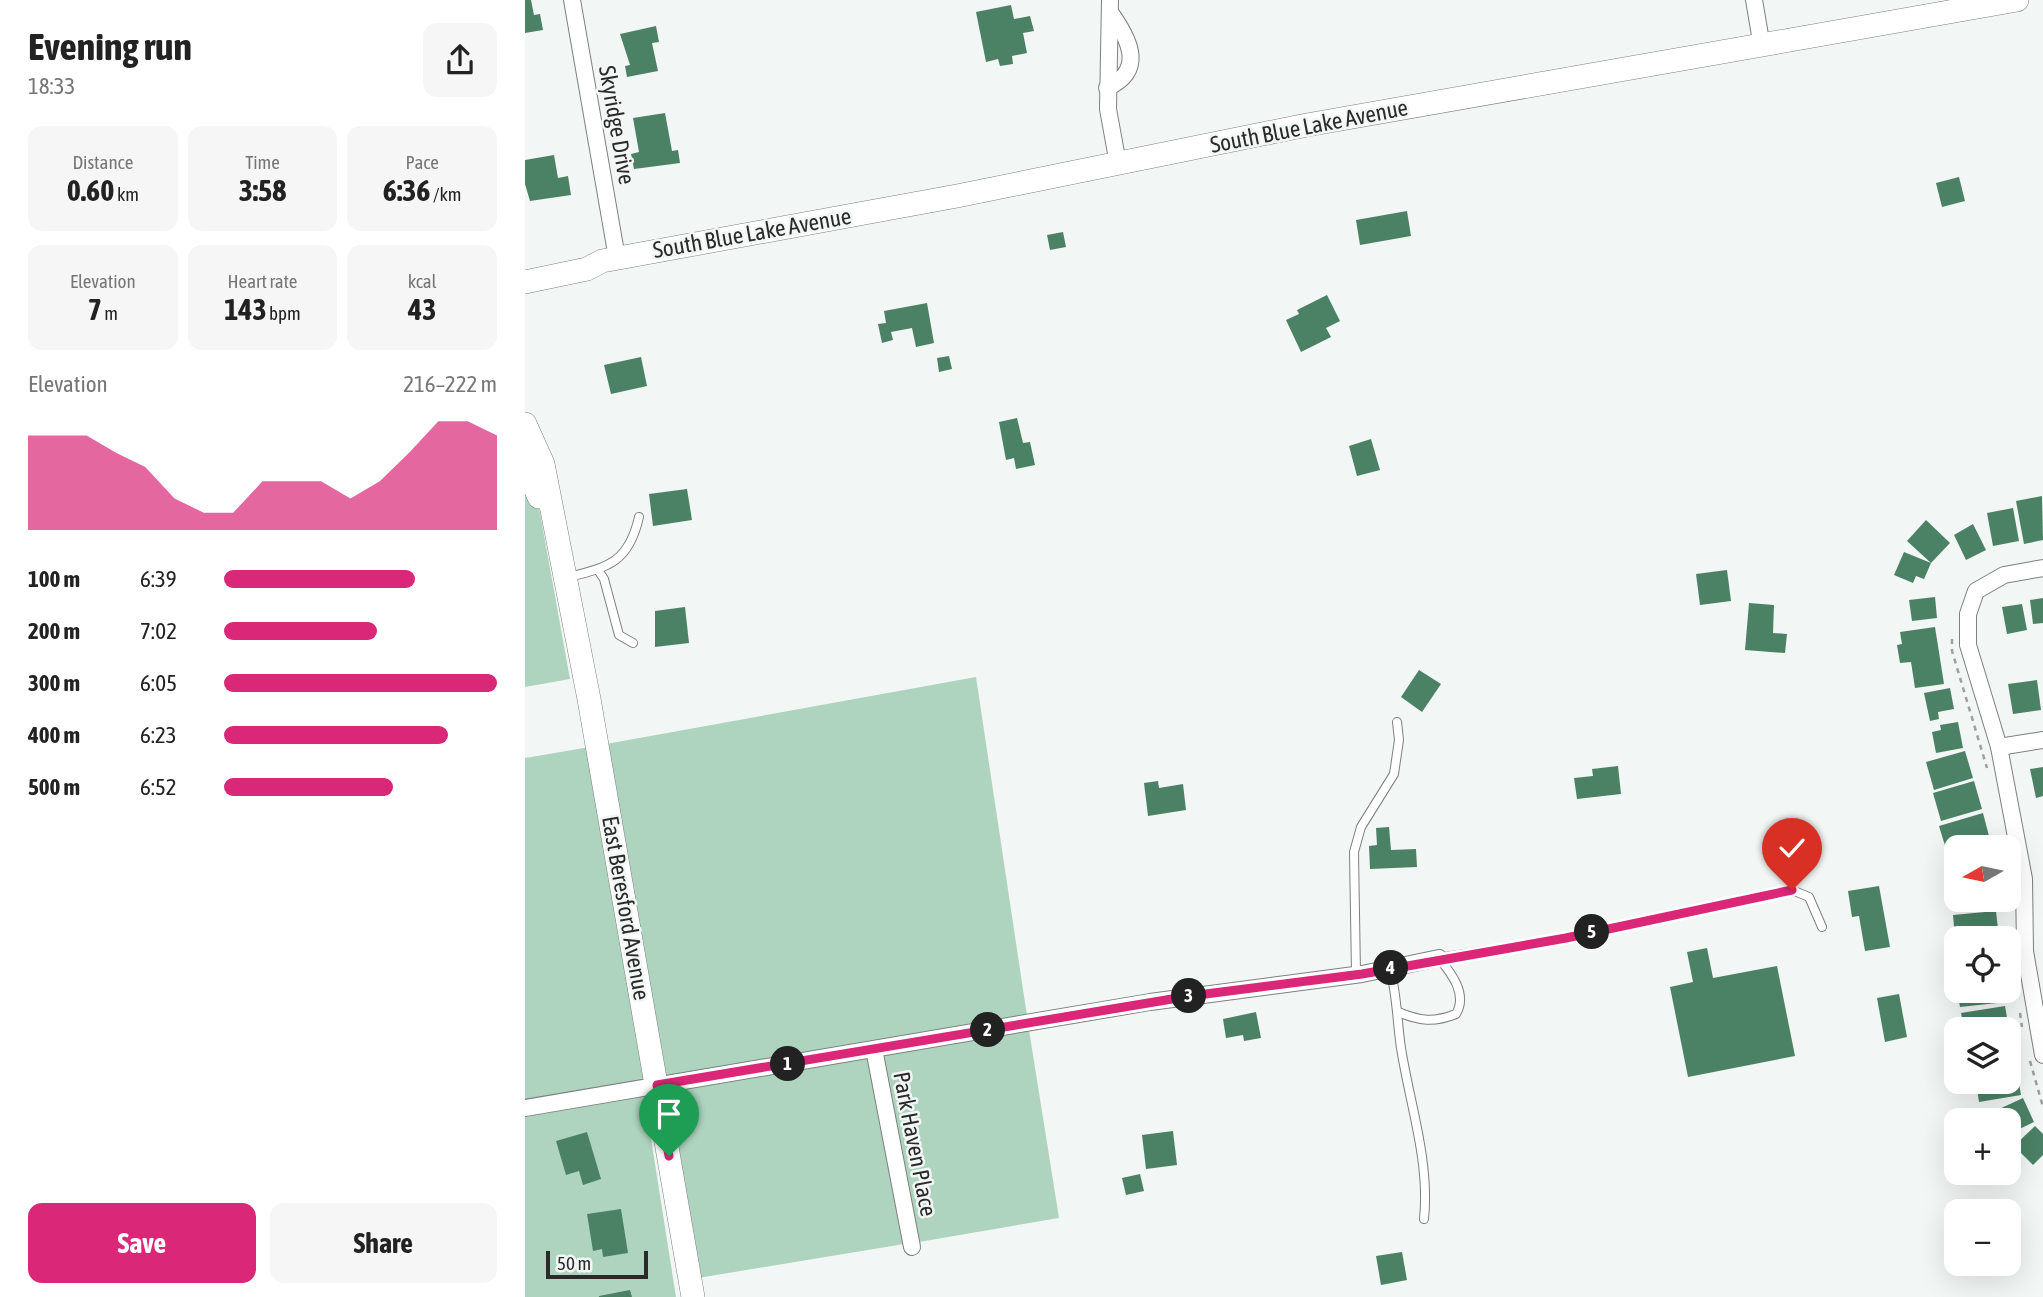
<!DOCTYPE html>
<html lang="en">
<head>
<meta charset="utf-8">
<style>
  :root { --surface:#fff; --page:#f6f6f6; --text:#222; --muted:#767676; --accent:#db2777 }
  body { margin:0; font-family:"Asap Condensed",sans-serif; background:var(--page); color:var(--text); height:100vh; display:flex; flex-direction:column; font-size:26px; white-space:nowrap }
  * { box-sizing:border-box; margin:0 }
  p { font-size:23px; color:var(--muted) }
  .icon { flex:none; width:38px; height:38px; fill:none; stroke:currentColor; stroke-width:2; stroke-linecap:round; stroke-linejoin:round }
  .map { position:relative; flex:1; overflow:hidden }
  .side { display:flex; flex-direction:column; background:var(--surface); width:525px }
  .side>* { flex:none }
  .needle { width:46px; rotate:261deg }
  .buttons { position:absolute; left:1419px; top:835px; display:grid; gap:14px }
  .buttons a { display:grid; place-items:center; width:77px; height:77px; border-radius:14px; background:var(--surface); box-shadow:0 7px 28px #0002; font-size:35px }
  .scale { position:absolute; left:21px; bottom:18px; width:102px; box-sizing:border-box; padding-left:7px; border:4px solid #292a29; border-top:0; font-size:19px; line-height:24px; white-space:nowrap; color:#292a29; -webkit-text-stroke:5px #f2f6f4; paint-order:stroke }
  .pin { position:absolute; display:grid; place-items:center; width:60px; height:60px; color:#fff; margin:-72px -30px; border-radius:50% 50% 50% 0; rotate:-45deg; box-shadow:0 0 7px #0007 }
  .pin .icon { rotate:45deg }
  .km { position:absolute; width:35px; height:35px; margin:-18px; border-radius:50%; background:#222; color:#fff; font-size:19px; line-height:35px; text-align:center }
  .round { display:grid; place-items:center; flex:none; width:74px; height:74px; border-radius:14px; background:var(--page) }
  .headline { display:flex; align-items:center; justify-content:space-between; height:119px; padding:0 28px }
  h1 { font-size:38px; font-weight:700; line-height:52px }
  .stats { display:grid; grid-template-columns:repeat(3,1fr); gap:10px; height:119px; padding:7px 28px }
  .stats div { display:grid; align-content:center; border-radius:14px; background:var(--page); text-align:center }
  .stats b { font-size:30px; font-weight:700 }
  .stats small { font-size:19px; font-weight:400 }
  .stats p { font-size:19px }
  .chart { height:196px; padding:14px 28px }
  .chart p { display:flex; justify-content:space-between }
  .chart svg { width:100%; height:126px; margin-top:7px; fill:var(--accent); opacity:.7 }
  .button { display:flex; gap:14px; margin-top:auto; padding:14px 28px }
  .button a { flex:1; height:80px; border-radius:14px; background:var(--accent); color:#fff; font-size:28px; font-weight:700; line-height:80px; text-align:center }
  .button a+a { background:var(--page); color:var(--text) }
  ul { padding:0 28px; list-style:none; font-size:23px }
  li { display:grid; grid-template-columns:112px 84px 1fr; align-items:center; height:52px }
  li i { height:18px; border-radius:9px; background:var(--accent) }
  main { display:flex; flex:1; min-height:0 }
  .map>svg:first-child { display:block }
</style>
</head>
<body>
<main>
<section class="side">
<div class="headline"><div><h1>Evening run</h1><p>18:33</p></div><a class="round"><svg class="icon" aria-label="share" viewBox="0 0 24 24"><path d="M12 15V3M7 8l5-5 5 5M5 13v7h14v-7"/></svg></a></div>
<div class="stats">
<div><p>Distance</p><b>0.60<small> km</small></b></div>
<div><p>Time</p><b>3:58</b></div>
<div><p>Pace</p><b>6:36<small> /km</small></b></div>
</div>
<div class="stats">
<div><p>Elevation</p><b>7<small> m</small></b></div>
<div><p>Heart rate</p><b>143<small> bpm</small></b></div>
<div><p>kcal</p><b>43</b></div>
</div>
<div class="chart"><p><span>Elevation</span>216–222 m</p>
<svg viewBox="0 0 160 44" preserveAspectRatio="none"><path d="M0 44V11L10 11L20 11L30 17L40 22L50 33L60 38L70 38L80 27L90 27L100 27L110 33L120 27L130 17L140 6L150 6L160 11V44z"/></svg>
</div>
<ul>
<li><b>100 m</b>6:39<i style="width:70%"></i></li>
<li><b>200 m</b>7:02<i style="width:56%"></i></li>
<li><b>300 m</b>6:05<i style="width:100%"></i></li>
<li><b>400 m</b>6:23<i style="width:82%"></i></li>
<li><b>500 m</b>6:52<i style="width:62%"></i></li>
</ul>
<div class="button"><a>Save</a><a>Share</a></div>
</section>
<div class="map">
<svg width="1518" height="1297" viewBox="0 0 1518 1297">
  <rect width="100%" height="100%" fill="#f2f6f4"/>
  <g fill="#aed4bf">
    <polygon points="0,430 45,679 0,687"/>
    <polygon points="451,677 502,1016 139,1077 81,744"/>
    <polygon points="65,747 123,1080 0,1101 0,758"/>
    <polygon points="504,1030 534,1218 394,1242 358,1055"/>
    <polygon points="343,1057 379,1244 173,1278 141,1091"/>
    <polygon points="119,1094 151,1297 0,1297 0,1115"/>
  </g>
  <g fill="#4b8266">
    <polygon points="0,0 6,0 9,15 15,14 18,30 0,33"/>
    <polygon points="486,5 489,19 505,16 509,31 498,33 502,53 487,56 488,64 475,66 473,59 461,62 451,12"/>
    <polygon points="131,26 134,42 127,43 133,71 102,77 100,66 105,65 95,34"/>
    <polygon points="140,113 147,151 153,150 155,163 109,169 106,154 114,152 108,118"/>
    <polygon points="29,155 33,178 43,176 46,195 5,201 0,184 0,160"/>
    <polygon points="1434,177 1440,201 1417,207 1411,183"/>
    <polygon points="882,211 886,236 835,245 831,220"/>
    <polygon points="538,232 541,247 525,250 522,235"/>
    <polygon points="802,295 815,321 801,328 806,337 776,352 761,320 774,314 772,310"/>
    <polygon points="402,303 409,343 391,347 387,328 366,332 368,340 357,343 353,324 361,323 359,311"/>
    <polygon points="424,356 427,369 414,372 412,358"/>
    <polygon points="116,357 122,386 86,394 79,365"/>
    <polygon points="492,418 498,443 505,442 510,465 491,469 489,458 481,460 474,422"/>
    <polygon points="846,439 855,470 832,476 824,446"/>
    <polygon points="162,489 167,520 128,526 124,494"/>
    <polygon points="1517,496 1518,540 1499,544 1491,501"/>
    <polygon points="1488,508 1494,541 1468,546 1462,513"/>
    <polygon points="1401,520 1425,543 1406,563 1382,541"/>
    <polygon points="1448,524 1461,550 1441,560 1429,535"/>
    <polygon points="1379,552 1406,563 1399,579 1391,576 1388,583 1369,575"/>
    <polygon points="1202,570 1206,601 1175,605 1171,574"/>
    <polygon points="1410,597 1412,618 1387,621 1384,600"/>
    <polygon points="1518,598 1518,623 1508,624 1505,600"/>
    <polygon points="1224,603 1249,605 1248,633 1262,634 1260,653 1220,650"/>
    <polygon points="1497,604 1502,630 1482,634 1477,607"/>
    <polygon points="160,607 164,643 130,647 130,611"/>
    <polygon points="1410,627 1419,684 1390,688 1386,662 1375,663 1372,645 1377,644 1375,632"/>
    <polygon points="894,670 916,684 897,712 876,697"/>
    <polygon points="1512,680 1516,710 1488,714 1483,684"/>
    <polygon points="1425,688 1429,709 1413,712 1414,719 1405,721 1399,693"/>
    <polygon points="1433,722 1438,748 1411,753 1407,732 1416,730 1415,725"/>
    <polygon points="1440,751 1448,778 1409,790 1401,762"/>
    <polygon points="1093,766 1096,794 1052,799 1049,778 1068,776 1067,769"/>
    <polygon points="1518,767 1518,796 1511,798 1505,769"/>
    <polygon points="633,781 634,788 658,784 661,810 623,816 619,783"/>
    <polygon points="1449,781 1457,809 1416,821 1408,793"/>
    <polygon points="1458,813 1464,836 1421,849 1414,826"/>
    <polygon points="864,827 866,850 891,849 892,867 845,869 844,846 852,845 851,828"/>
    <polygon points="1354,886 1365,947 1340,951 1334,916 1327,917 1323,891"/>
    <polygon points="1448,900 1473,900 1473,905 1449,908"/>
    <polygon points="1471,911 1474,938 1430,938 1428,915"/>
    <polygon points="1182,948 1188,978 1252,966 1270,1056 1163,1077 1145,987 1168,982 1162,952"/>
    <polygon points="1432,990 1478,990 1478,992 1471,993 1472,1003 1435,1007"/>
    <polygon points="1374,994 1382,1037 1360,1042 1352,998"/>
    <polygon points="1480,1006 1484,1029 1439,1029 1436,1013"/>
    <polygon points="731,1012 736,1038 719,1041 718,1035 701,1038 698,1019"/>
    <polygon points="1491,1066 1496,1095 1454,1102 1451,1082 1484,1082 1484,1068"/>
    <polygon points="1498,1098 1509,1122 1484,1134 1484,1120 1461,1120 1459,1116"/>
    <polygon points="1510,1126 1518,1134 1518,1155 1508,1165 1489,1146"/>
    <polygon points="648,1131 652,1165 621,1169 617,1135"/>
    <polygon points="62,1132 76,1179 58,1185 54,1171 41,1175 31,1141"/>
    <polygon points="615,1174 619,1191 601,1195 597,1178"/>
    <polygon points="96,1209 103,1253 78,1257 77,1249 68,1251 62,1214"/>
    <polygon points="877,1252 882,1280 856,1285 851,1256"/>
    <polygon points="105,1290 107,1297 74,1297 74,1296"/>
  </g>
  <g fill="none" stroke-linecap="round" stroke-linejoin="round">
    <defs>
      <g id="lane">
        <polyline points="73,570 79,579 94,635 108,643"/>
        <path d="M44,577C85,567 104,561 114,517"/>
        <polyline points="914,958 1041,938 1267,890 1284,897 1297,927"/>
        <path d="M865,968C872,995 872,1021 876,1048C885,1105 905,1162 899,1219"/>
        <polyline points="831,974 829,852 836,827 869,774 874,740 872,722"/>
        <path d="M873,1012C895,1021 908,1023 931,1014C943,994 926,973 914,958"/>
      </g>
      <g id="street">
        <polyline points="47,0 92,258"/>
        <polyline points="585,0 583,109 593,164"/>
        <polyline points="1229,0 1237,47"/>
        <path d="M582,88C619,71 606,42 587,15"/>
        <polyline points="1518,568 1479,575 1451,591 1443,614 1443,645 1474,747 1499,879 1500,951 1518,1055"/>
        <polyline points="1474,747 1518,740"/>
        <polyline points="349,1049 387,1247"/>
        <polyline points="0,1108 625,1002 837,974 914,958"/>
      </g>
      <g id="secondary">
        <polyline points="0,282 62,269 77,261 432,196 782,125 1492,0"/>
        <polyline points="0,424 18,464 64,699 168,1297"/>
        <polyline points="0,464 14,497"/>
      </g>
    </defs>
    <use href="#lane" stroke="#7d807e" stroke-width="10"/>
    <use href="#street" stroke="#7d807e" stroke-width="18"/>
    <use href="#secondary" stroke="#7d807e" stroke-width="24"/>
    <g stroke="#9da09e" stroke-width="2.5" stroke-dasharray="5 5" stroke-linecap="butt">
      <polyline points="1427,639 1427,651 1462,768"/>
      <polyline points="1495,1013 1497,1027"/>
      <polyline points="1505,1061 1518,1107"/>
    </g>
    <use href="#lane" stroke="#fff" stroke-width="8"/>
    <use href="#street" stroke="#fff" stroke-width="16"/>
    <use href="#secondary" stroke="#fff" stroke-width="23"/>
  </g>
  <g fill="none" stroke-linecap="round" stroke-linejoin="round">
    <defs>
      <polyline id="route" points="144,1156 132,1085 665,996 837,974 1041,938 1267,890"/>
    </defs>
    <use href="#route" stroke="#fff" stroke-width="14"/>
    <use href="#route" stroke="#db2777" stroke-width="9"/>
  </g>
  <g text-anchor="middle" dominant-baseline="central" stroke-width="5" stroke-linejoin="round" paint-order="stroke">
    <g font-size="23" fill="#292a29" stroke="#f2f6f4">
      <text transform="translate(92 125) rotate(80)">Skyridge Drive</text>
      <text transform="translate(784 126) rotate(-11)">South Blue Lake Avenue</text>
      <text transform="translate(227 233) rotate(-10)">South Blue Lake Avenue</text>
      <text transform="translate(101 908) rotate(80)">East Beresford Avenue</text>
      <text transform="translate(390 1144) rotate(79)">Park Haven Place</text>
    </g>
  </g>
</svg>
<div class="buttons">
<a><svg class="needle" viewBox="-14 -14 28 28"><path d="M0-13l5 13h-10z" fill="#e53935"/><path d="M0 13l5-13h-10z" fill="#767676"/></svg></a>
<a><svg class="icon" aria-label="locate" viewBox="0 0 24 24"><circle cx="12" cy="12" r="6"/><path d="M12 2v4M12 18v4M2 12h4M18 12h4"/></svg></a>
<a><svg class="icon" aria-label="layers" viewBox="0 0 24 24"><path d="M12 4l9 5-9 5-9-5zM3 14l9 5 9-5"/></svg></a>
<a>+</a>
<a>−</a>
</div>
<div class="scale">50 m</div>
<div class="pin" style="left:144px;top:1156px;background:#1e9e55"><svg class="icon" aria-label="arrive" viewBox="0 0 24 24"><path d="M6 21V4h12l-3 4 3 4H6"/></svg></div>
<div class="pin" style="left:1267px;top:890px;background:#d93025"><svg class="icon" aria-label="check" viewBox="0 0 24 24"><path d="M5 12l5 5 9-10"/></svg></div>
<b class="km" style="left:263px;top:1064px">1</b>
<b class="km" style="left:463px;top:1030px">2</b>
<b class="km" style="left:664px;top:996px">3</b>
<b class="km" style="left:866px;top:968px">4</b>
<b class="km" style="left:1067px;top:932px">5</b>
</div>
</main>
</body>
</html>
